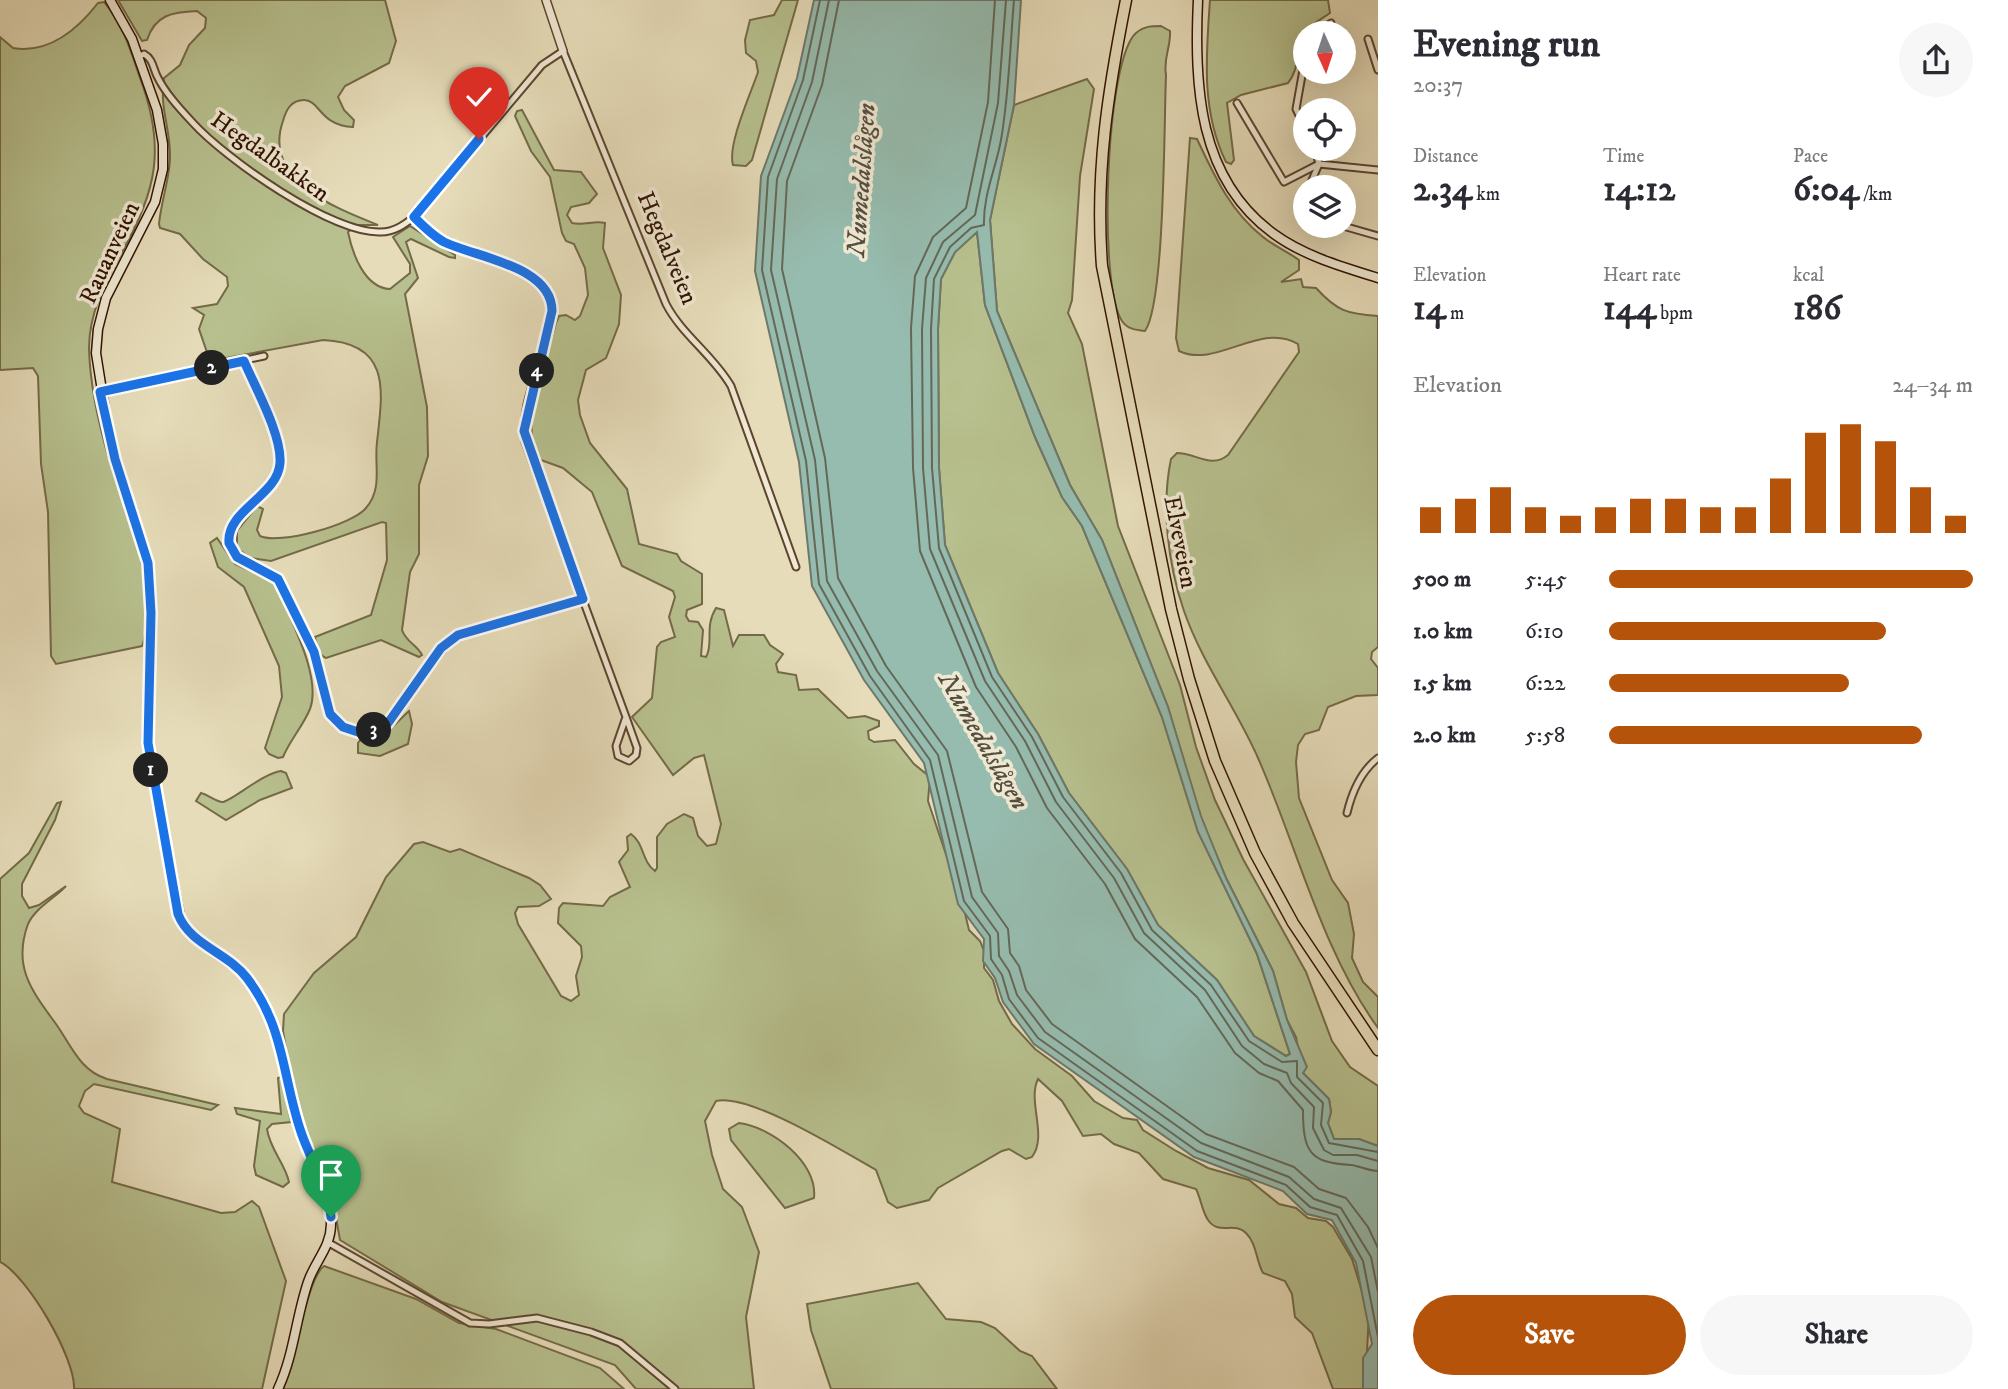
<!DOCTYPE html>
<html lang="en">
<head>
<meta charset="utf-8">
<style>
  :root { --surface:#fff; --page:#f7f7f7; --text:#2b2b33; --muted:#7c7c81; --accent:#b45309 }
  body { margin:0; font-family:"IM FELL DW Pica",serif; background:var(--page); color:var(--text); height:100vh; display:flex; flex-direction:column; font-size:26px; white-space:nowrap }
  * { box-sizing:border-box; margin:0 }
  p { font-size:23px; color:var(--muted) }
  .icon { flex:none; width:38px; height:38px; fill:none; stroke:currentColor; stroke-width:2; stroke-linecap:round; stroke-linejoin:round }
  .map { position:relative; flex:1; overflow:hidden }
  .side { display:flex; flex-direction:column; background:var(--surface); width:630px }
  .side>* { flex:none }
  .needle { width:46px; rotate:177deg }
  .tools { position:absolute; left:1293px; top:21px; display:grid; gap:14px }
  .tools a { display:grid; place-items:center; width:63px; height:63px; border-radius:50%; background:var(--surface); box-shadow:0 7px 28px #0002; font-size:35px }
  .pin { position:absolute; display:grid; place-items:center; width:60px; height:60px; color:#fff; margin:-72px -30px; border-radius:50% 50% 50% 0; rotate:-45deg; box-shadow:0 0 7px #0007 }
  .pin .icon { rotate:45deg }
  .km { position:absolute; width:35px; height:35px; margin:-18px; border-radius:50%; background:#222; color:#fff; font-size:19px; line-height:35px; text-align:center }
  .round { display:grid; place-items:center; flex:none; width:74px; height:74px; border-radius:37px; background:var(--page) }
  .overview { display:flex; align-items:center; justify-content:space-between; height:119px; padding:0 35px }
  h1 { font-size:38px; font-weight:700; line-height:52px }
  .metrics { display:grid; grid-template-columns:repeat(3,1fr); gap:10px; height:119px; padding:7px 35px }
  .metrics div { display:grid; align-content:center }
  .metrics b { font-size:35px; font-weight:700 }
  .metrics small { font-size:19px; font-weight:400 }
  .metrics p { font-size:19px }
  .chart { height:196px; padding:14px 35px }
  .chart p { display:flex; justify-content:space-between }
  .chart svg { width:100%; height:126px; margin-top:7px; stroke:var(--accent); stroke-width:6 }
  .action { display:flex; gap:14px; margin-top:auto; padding:14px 35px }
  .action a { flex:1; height:80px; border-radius:42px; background:var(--accent); color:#fff; font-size:28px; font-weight:700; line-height:80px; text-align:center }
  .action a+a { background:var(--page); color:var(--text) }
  ul { padding:0 35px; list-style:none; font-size:23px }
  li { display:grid; grid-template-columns:112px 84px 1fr; align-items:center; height:52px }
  li i { height:18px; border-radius:9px; background:var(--accent) }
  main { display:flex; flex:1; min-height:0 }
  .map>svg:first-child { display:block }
</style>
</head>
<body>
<main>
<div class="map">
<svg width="1378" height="1389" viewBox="0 0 1378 1389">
  <rect width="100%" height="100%" fill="#e6dcb9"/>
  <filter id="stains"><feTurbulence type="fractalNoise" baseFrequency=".00286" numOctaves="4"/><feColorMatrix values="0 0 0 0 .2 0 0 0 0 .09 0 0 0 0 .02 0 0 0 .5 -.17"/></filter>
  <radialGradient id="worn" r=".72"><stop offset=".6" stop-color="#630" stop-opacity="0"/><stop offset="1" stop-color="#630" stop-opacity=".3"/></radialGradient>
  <g fill="#b7c08e" stroke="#746a48" stroke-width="2">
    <path d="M118,0H385L396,41L389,63L345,86L338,97L344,110L354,120L353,127C320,126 320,100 304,100C291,100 286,110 283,121C262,180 335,208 378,225H356L348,232C352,252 364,288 390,289L410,273V264L393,237L410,226L455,255V258L449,257L411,239L406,242L418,278L405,294L427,407L428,456L419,485V554L410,572L402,630C406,642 417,645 422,655L419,657L381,640L326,658C319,656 315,644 315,637L371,615L387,560L386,523L382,522L271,561L250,558L237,548V531L257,506L263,509L257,530L260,536C279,545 352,525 366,508C383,488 374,466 377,442C383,390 391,343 323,340L210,361L199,329L204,315L193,308L217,304L228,286L227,277L203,259L180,234L160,228L159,224C161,202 169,181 170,159C171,129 159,108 164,78L180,65L189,45L205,28L206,18L197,11C172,12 155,15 147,40L142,41Z"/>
    <path d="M782,0H798L752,160L746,166L733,165C727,145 751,93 758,72L756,61L746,53L745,40L750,20L774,15Z"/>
    <path d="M1210,0H1328L1330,13C1323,18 1313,23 1308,30C1296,46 1300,69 1288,83L1241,95L1227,103L1234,160L1231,164L1226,162C1201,111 1206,56 1210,0Z"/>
    <path d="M104,2C123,23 131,52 140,78C166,147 157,191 121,254C105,282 89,314 89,348C90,385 99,426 110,462C126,514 147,553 146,610C146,621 147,635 142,646L56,664L51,656L48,512L41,464L38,376L33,368L0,370V37L13,48C49,54 77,30 98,3Z"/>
    <path d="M1161,26L1170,31C1171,47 1163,58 1166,75C1164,120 1165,303 1145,331C1136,330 1127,329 1122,321C1098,287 1105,60 1136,33C1144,26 1152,26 1161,26Z"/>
    <polygon points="1087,79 1094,89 1080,176 1072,300 1068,313 1082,344 1118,526 1180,685 1196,747 1215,800 1243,859 1306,972 1332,1041 1350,1067 1378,1086 1378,1146 1359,1139 1334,1139 1328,1123 1331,1112 1329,1099 1303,1073 1296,1037 1287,1020 1273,971 1226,878 1200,816 1168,707 1102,540 1070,485 997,311 990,220 1014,105"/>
    <path d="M522,110L554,170L581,172L597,194L589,203L571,207L567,215L572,223C584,226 594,220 605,223L603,248L621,295L619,324L606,358L586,370L578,400L580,415L590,443L627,489L639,544L677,554L681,561L702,574V604L687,610L686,616L689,621L698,622L703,630L701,656L706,657C714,644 704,627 716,608L724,610L733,646L739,635H764L770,645L783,654L776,664L778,672L796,675L799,690L818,689L848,718L865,716L879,721V726L868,731L869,739L874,742L895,740L914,764L930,777L928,801L963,905L969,930L980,941L984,951V968L993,980L999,1001L1012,1024L1035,1049L1072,1076L1094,1101L1123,1118L1137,1120L1143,1130L1176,1151L1208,1168L1249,1180L1279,1204L1296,1208L1308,1218L1326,1221L1333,1227L1352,1259L1369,1314L1365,1389H1333L1312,1333L1295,1317L1292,1294L1285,1281L1263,1273C1256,1261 1257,1244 1246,1233C1234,1221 1219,1236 1208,1220C1202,1211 1201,1199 1196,1189L1163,1179L1139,1153L1114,1144L1101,1134L1083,1136L1062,1101L1038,1079C1027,1101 1048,1136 1032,1157L1026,1159L1009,1149L1002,1151L938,1188L929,1200L897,1208L888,1202L876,1170C844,1152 750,1093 716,1101L705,1121L712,1155L723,1189L742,1207L759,1252L746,1317L754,1389H636L615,1365L442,1302L340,1240L332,1195L319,1158L304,1129L292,1087L283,1031L284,1014L314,973L356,937L386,877L414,844L423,842L450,852L460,849L529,878L540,885L551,899L539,906L518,907L515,913L518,924L561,996L571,1001L579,995L576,976L582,957L581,946L558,923L559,908L563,903L603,906L610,897L630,887L619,862L628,850L627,837L631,834C644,843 642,862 655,871L657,868V837L667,824L684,814L693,818L698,836L707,846L716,844L721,824L704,755L694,758L673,775L632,717L652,698L657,647L661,642L675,637L669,617L675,597L673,591L622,566L592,492L563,468L538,459C519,416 545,365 556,323L559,316L566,315L575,320L580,316L588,295L585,268L574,244L566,241L562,233L550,177L531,151L515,116L517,111Z"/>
    <path d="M1190,138L1197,139C1214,175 1230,211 1263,237C1274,246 1288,252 1299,260V270L1281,282L1301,279L1303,287L1316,288C1337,311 1347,314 1378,316V647L1372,652L1371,659L1378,668V695L1356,696L1328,707L1319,730L1305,734L1298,745L1296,762L1299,798L1332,880L1348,903L1354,934L1352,958L1363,982L1378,997V1028C1321,949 1297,846 1258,758C1236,708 1202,663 1184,611C1168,565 1161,507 1171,459L1177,453C1196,453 1211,469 1228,455L1299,352L1298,344C1261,321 1216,369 1179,351L1176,338Z"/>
    <polygon points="977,232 985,305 1035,437 1062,497 1082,526 1162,717 1198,832 1257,954 1290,1054 1286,1056 1254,1036 1217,980 1158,925 1127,869 1069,793 1038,734 998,673 945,545 939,468 938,329 941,279 955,252"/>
    <path d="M217,538L235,564L272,581L278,589C290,619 322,677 310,709C303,726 290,740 283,757L278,758L269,754L265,748L282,697L279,666L244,587L218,567L210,543Z"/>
    <path d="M409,711L412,724L408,744L380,756L358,753V743L362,738C390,736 390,728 409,711Z"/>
    <path d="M281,771L286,773L292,788L260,800L226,820L196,801L201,793C209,795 214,801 222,802C229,803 263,773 281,771Z"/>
    <path d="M61,802L55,820L22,884V896L29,908L39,905L66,886C55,898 35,908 28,924C12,968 33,992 56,1024C71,1045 80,1071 107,1079L218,1105L211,1110L94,1084L85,1091L79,1106L84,1113L120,1129L112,1182L221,1213L235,1212L252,1201L259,1207L286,1281L262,1389H74C76,1359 27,1275 0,1262V879L29,853L57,803Z"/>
    <path d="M281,1077L291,1122L272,1124L267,1129C270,1150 285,1163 289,1182L283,1187L256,1175L254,1166L260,1121L237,1114L235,1108L281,1114L278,1078Z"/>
    <path d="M739,1123C771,1127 818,1162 814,1198L785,1208L731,1140L729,1129Z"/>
    <path d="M324,1266L416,1299L459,1323L496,1329L600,1368L624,1389H283C294,1363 307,1278 324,1266Z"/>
    <polygon points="918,1283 946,1319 981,1322 995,1328 1020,1351 1032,1356 1057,1389 831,1389 811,1330 807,1304"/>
  </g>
  <path fill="#96bcaf" stroke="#6e786a" stroke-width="2" fill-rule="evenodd" d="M814,0H1021L1014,105L990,220L997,311L1070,485L1102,540L1168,707L1201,816L1226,878L1273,971L1287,1020L1307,1067L1303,1073L1329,1099L1331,1112L1328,1123L1334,1139H1359L1378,1146V1389H1363V1358L1372,1344L1356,1263L1332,1220L1307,1214L1283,1191L1194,1157L1034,1044L1003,1002L995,978L983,961L984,939L958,904L924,763L864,680L812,586L799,462L755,271L761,176L797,78ZM977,232L985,305L1035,437L1062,497L1082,526L1162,717L1198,832L1257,954L1290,1054L1286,1056L1254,1036L1217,980L1158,925L1127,869L1069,793L1038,734L998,673L945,545L939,468L938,329L941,279L955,252Z"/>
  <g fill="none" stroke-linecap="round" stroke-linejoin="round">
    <g stroke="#646858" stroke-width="2">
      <polyline points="820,0 803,80 768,177 762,270 806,461 819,584 870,676 930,760 964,901 990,936 991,959 1002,975 1009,999 1038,1038 1197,1151 1286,1185 1310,1207 1337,1215 1363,1261 1378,1337"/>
      <polyline points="829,0 812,82 777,179 771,270 815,460 827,581 877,671 938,755 972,897 998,933 999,956 1009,971 1017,995 1045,1032 1201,1143 1289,1177 1314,1199 1341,1208 1371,1257 1378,1292"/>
      <polyline points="839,0 822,85 787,181 782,269 825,458 838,578 886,666 947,751 982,892 1008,929 1010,953 1019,966 1026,990 1052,1024 1206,1134 1294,1167 1319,1189 1346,1198 1368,1227 1378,1248"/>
      <path d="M995,0L988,102L966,208L933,237L915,276L911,328L913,468L920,551L976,687L1016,747L1047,808L1105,884L1135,939L1197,997L1235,1053L1259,1073L1278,1081L1303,1110C1303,1151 1309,1163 1351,1165C1360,1166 1368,1171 1378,1171"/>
      <polyline points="1006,0 998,103 975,215 943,242 926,278 922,329 923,468 930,549 985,681 1025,741 1056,802 1114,878 1144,933 1205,990 1242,1046 1264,1064 1287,1073 1291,1083 1314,1107 1313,1128 1324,1150 1333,1155 1357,1155 1378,1161"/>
      <path d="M1014,0C1010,47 1009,94 1001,140C996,168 983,195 984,225L971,228L950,247L934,279L931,329L932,468L939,548L992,677L1032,737L1063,797L1121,873L1152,930L1211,985L1249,1041L1282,1062L1297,1061V1077L1323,1103L1321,1125L1329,1143L1378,1152"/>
    </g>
    <defs>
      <g id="minor">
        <polyline points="1315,33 1331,23"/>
        <polyline points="1368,39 1378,70"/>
        <polyline points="1306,53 1296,109 1306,130"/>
        <path d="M138,57L144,54C153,59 153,68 157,76C165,93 181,110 193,123C226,159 332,234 381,232C394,232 404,225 414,217"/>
        <polyline points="1237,103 1284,182 1319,164 1378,170"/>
        <polyline points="1309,187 1319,164 1315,149"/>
        <polyline points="1306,200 1303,210 1306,211"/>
        <polyline points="1343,226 1378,236"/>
        <path d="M244,361C255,387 282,435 280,463C278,496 226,510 229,543L237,557L272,573L282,586L317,660L330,714L343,727L367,732L388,723L450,640L458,635L583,599"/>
        <polyline points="100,392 264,356"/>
        <path d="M626,717L637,748L636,755L629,761L618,756L616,746L626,717L525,442C518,396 552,352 552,306C553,268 472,255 443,241C432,236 423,226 414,217L542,65L563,51L666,304C682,335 713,355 731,386L796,567"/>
        <path d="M1347,813C1352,792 1360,772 1378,758"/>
        <polyline points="329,1243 470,1323 489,1324 537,1318 591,1332 620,1343 675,1389"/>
      </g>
      <polyline id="tertiary" points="546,0 563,51"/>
      <g id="secondary">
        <path d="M110,0L132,39L157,110L163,144V169L155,202L106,298L98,329L96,353L110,441L148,563L151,613L147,743L181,922C197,949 233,957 251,984C284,1032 282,1072 298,1124C309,1158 332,1186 331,1224C331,1247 315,1261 308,1282C296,1317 294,1355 278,1389"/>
        <path d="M1198,0C1194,86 1198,179 1274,234C1304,256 1343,267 1378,278"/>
      </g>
      <path id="trunk" d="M1126,0C1108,91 1095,172 1102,266L1171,609L1189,679L1215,761L1255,853L1293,923L1378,1050"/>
    </defs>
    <use href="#minor" stroke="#5e4530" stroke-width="9"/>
    <use href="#tertiary" stroke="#5e4530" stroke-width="10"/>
    <use href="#secondary" stroke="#311302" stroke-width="11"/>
    <use href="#trunk" stroke="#311302" stroke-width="13"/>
    <use href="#minor" stroke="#efe8d2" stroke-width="5"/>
    <use href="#tertiary" stroke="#efe8d2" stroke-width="7"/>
    <use href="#secondary" stroke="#efe8d2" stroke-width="8"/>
    <use href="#trunk" stroke="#e6dcb9" stroke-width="10"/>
  </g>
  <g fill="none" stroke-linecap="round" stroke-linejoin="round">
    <defs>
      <path id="route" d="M331,1217C328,1185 311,1162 301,1132C282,1076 285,1028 247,978C227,952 190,945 178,914L148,743L151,613L148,563L115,459L100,392L244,361C255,387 282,435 280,463C278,496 226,510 229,543L237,557L278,579L314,652L330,714L343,727L358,732L377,729L388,723L441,648L458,635L583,599L524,431L552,311C552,266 478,258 444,242C433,236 423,226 414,217L479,139"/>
    </defs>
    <use href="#route" stroke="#fff" stroke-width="14"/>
    <use href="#route" stroke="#1a73e8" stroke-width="9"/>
  </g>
  <g text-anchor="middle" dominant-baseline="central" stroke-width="7" stroke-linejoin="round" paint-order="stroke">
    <g font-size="24" fill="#311302" stroke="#efe8d2">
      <text transform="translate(270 157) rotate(35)">Hegdalbakken</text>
      <text transform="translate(667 248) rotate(67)">Hegdalveien</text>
      <text transform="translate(110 253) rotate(-65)">Rauanveien</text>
      <text transform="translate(1180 542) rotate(79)">Elveveien</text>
    </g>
    <g font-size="26" font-style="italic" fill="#544e3f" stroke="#efe8d2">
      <text transform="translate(862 180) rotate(-86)">Numedalslågen</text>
      <text transform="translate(983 741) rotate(60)">Numedalslågen</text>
    </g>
  </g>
  <rect width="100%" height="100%" filter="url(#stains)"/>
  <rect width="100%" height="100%" fill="url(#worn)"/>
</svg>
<div class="tools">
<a><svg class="needle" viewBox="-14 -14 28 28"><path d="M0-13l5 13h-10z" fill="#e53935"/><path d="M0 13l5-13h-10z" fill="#7c7c81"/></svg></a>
<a><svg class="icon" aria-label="locate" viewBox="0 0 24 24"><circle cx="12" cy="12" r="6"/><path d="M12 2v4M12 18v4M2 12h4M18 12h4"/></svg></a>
<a><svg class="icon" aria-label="layers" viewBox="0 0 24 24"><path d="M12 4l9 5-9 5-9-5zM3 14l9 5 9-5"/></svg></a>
</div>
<div class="pin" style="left:331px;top:1217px;background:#1e9e55"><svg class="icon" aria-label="arrive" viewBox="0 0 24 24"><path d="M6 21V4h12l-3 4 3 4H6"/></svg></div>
<div class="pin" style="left:479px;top:139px;background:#d93025"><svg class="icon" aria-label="check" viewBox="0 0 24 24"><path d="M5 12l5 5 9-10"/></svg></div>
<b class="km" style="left:151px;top:770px">1</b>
<b class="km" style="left:212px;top:368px">2</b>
<b class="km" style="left:374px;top:730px">3</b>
<b class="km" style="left:537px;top:371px">4</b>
</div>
<section class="side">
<div class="overview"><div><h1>Evening run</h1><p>20:37</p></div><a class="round"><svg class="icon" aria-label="share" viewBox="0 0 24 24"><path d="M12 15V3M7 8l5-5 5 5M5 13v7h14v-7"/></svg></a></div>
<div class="metrics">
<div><p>Distance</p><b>2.34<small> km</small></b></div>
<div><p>Time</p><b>14:12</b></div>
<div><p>Pace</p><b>6:04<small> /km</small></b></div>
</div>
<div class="metrics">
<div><p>Elevation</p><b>14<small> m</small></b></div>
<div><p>Heart rate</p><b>144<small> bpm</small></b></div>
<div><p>kcal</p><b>186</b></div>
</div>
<div class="chart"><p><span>Elevation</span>24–34 m</p>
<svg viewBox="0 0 160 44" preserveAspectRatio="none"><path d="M5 44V35M15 44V32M25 44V28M35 44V35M45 44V38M55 44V35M65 44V32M75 44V32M85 44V35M95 44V35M105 44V25M115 44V9M125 44V6M135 44V12M145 44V28M155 44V38"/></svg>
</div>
<ul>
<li><b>500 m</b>5:45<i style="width:100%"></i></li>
<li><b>1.0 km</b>6:10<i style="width:76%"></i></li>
<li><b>1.5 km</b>6:22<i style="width:66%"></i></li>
<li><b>2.0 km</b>5:58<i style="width:86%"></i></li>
</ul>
<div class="action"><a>Save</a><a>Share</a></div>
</section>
</main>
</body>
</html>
